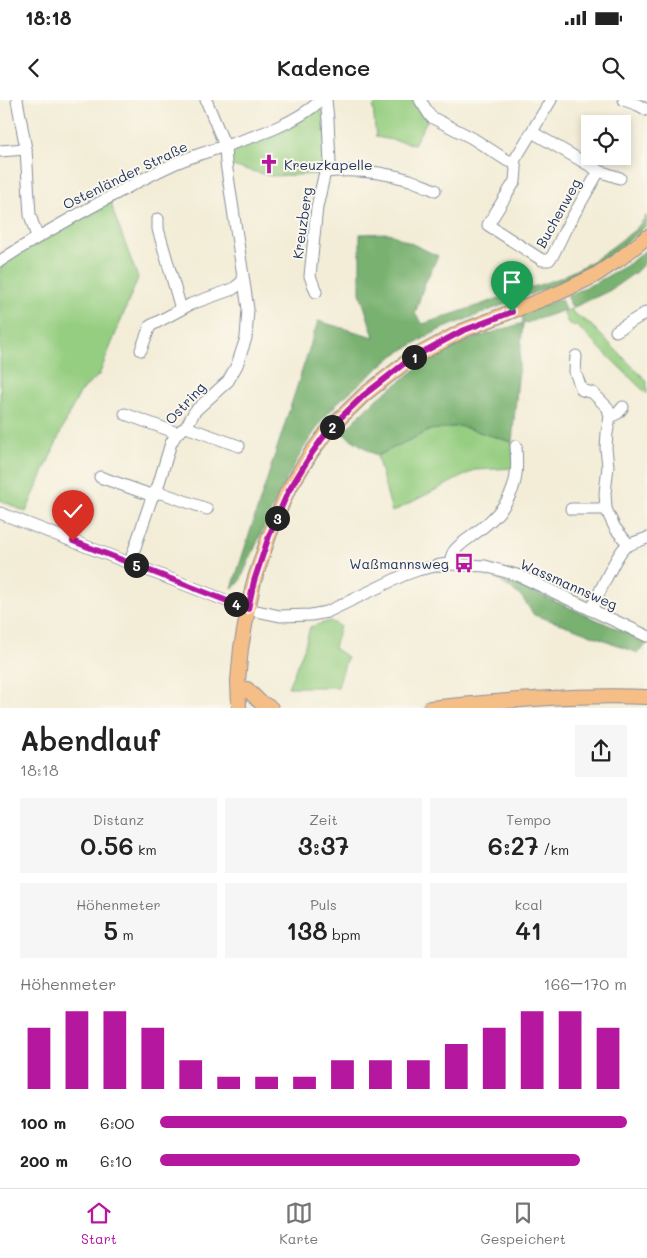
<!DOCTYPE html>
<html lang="de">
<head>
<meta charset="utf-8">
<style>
  :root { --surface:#fff; --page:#f6f6f6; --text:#222; --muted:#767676; --line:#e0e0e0; --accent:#b5179e }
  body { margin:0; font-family:Mali,sans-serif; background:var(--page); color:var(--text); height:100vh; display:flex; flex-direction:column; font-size:19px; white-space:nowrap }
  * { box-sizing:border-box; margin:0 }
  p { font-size:16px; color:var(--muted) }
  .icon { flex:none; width:28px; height:28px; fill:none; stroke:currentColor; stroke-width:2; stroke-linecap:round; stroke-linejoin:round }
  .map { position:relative; height:608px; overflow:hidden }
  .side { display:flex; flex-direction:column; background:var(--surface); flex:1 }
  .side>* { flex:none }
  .controls { position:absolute; left:581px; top:15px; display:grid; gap:10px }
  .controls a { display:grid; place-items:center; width:50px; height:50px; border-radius:0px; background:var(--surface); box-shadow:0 2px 8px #0003; font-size:25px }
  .pin { position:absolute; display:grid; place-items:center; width:42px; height:42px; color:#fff; margin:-51px -21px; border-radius:50% 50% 50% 0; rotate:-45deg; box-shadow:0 0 5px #0007 }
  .pin .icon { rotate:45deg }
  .km { position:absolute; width:25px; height:25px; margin:-12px; border-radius:50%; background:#222; color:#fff; font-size:14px; line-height:25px; text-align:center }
  .round { display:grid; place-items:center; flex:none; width:52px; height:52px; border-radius:0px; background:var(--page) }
  .summary { display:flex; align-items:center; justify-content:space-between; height:85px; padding:0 20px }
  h1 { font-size:28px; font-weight:600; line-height:38px }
  .stats { display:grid; grid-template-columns:repeat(3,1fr); gap:8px; height:85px; padding:5px 20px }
  .stats div { display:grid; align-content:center; border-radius:0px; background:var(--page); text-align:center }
  .stats b { font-size:25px; font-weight:600 }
  .stats small { font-size:14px; font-weight:400 }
  .stats p { font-size:14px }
  .chart { height:140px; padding:10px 20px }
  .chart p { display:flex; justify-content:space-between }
  .chart svg { width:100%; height:90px; margin-top:5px; stroke:var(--accent); stroke-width:6 }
  ul { padding:0 20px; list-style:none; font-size:16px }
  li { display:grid; grid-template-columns:80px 60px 1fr; align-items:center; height:38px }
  li i { height:12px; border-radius:6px; background:var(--accent) }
  .status { display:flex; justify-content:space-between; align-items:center; height:35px; padding:0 25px; background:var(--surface); direction:ltr }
  .status svg { height:14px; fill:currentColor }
  header { display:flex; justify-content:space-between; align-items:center; height:65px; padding:0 20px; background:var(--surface); font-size:22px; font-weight:600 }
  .menu { display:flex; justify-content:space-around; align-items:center; height:70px; border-top:1px solid var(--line); background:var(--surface); font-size:14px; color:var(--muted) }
  .menu a { display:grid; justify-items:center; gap:2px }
  .menu .selected { color:var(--accent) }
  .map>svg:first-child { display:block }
</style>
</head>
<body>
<div class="status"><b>18:18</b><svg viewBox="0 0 49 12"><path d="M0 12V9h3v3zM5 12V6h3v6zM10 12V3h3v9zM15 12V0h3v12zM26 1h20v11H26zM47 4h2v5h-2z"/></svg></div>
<header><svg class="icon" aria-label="back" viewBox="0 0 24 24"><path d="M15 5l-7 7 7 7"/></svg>Kadence<svg class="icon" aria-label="search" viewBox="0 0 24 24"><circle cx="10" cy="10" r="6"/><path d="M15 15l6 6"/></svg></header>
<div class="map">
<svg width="647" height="608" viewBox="0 0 647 608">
  <rect width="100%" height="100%" fill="#fbf7ec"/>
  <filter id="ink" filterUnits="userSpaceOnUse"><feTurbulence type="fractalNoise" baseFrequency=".02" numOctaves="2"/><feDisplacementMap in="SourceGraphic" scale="10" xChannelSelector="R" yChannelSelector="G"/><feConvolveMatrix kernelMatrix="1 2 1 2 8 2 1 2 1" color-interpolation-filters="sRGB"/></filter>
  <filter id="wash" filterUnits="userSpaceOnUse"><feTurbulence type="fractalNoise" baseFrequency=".0096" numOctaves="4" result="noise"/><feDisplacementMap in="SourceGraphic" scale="20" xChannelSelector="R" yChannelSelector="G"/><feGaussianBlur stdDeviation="1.12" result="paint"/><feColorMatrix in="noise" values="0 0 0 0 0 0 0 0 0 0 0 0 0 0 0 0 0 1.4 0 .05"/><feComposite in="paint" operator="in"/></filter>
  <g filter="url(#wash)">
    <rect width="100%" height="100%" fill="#f3edd7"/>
    <g fill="#96ce81" stroke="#587e70">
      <polygon points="380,0 416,0 421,15 428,19 414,44 376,37 373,7"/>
      <polygon points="324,5 329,56 322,74 271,76 228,65 233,55 239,46"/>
      <polygon points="111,101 114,114 138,178 99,275 81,291 67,318 26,412 0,400 0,167 33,143"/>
      <polygon points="571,209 573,213 589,223 647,281 647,294 578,227 568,223 563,212"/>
      <polygon points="460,326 512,342 515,368 475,370 392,412 377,356 430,330"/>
      <polygon points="330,521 340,526 334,548 347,557 338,587 288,587 304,549 310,527"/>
    </g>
    <g fill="#78b16f" stroke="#4a7066">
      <polygon points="647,115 647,125 616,152 594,167 562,182 439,230 394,255 338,302 321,322 305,346 281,389 239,483 232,488 318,221 374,237 360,193 360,134 389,133 438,156 424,185 415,214 423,224 560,178 591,162 611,148 636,129"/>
      <polygon points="646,150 647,150 647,161 636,172 609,191 572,208 567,196 597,182 626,166"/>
      <polygon points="561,199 565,210 523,224 512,342 460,326 430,330 377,356 342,333 372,303 416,269 462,242 523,223 522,213"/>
      <polygon points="497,479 523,487 647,542 647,544 638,553 576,529 534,515 521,496"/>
    </g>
  </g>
  <g filter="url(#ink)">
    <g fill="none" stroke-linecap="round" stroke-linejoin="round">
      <defs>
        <g id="minor">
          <polyline points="17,0 26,49 30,115 37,137"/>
          <polyline points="420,0 431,17 472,38 508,61 514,61"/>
          <polyline points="551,0 514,61 516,69 515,81 488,125 542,160 549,160 553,155 565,130 599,71"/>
          <polyline points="624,0 638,5 647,10"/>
          <polyline points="532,32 599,71 620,78"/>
          <polyline points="0,51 26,49"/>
          <path d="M325,72C353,69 383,72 410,80C418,83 427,87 435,90"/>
          <polyline points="158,119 158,129 181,209"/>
          <path d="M0,161C35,138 71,118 108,98C130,86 153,73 176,63C221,44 285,34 321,0"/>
          <polyline points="316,192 310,176 317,107 325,72 330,63 328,20 326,0"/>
          <polyline points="616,231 647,212"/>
          <polyline points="141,250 150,226 191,204 233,189 243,181"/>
          <polyline points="576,256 575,272 582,290 593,293 608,308 610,317 607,333 606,348 608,366 605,393 606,409 615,428 629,445"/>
          <polyline points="125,314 177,333"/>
          <polyline points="610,317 618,313 623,307"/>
          <polyline points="186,327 239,346"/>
          <polyline points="100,377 148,394 162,393 207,409"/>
          <polyline points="571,409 606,409"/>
          <polyline points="0,413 248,509 280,516 311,515 327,512 404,475 418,470 440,465 450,464 485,466 520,476 647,536"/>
          <polyline points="130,462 151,400 158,386 171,343 177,333 186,327 195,311 228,281 237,265 246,238 248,209 226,63 225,46 206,0"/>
          <path d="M450,464C451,459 451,454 455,450C460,444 467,440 473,435C488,424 502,412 510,395C518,380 517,362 516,346"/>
          <path d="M591,510C598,496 615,456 625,447C631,443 640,441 647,438"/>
        </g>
        <g id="major">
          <polyline points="247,589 260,602 271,608"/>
          <polyline points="239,608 238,581 241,548 248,509 254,481 269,436 287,392 311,353 329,329 364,295 410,259 462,231 561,192 594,176 621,158 647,137"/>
          <path d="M430,608C502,601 574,594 647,597"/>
        </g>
      </defs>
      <use href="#minor" stroke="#878e9a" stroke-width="13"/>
      <use href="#major" stroke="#878e9a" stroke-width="16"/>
      <use href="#minor" stroke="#fff" stroke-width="11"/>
      <use href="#major" stroke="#f6be87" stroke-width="14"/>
    </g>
  </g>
  <g fill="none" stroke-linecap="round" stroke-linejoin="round" filter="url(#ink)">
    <defs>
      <polyline id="route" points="73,441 248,509 254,481 269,436 288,392 312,353 329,329 364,295 410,259 462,231 512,212"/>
    </defs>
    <use href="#route" stroke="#fff" stroke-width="10"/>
    <use href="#route" stroke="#b5179e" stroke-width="6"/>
  </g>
  <defs>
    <symbol id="church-bare" viewBox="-9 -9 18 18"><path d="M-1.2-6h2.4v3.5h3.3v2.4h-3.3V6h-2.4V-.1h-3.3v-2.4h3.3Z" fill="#b5179e" stroke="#fbf7ec" stroke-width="2.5" paint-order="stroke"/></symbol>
    <symbol id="bus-bare" viewBox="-9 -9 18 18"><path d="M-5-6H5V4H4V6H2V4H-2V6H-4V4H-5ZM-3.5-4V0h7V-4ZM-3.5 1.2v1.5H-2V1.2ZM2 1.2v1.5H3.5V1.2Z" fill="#b5179e" stroke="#fbf7ec" stroke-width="2.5" paint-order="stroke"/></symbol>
  </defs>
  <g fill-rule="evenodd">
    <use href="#church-bare" x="255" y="50" width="28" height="28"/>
    <use href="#bus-bare" x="450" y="449" width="28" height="28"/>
  </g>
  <g text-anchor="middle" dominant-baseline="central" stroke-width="4" stroke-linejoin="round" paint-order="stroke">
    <g font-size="14" fill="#1b2f5e" stroke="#fbf7ec" text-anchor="start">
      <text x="284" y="64">Kreuzkapelle</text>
      <text x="449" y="463" text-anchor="end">Waßmannsweg</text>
    </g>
    <g font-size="14" fill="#1b2f5e" stroke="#fbf7ec">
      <text transform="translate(125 75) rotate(-26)">Ostenländer Straße</text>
      <text transform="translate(558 113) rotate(-61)">Buchenweg</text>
      <text transform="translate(302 123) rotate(-82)">Kreuzberg</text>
      <text transform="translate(185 303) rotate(-47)">Ostring</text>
      <text transform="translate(569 484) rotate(24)">Wassmannsweg</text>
    </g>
  </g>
</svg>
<div class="controls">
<a><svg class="icon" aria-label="locate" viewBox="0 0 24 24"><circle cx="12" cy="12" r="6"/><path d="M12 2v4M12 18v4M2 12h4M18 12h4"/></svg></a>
</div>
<div class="pin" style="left:512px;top:212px;background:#1e9e55"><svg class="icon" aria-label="arrive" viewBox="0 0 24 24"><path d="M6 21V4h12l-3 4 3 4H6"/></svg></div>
<div class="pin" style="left:73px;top:441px;background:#d93025"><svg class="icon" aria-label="check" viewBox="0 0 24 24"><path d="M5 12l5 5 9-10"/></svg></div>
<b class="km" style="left:414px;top:257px">1</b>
<b class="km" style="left:332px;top:327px">2</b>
<b class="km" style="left:277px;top:418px">3</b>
<b class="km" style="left:236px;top:504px">4</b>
<b class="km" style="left:136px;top:465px">5</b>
</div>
<section class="side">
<div class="summary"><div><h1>Abendlauf</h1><p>18:18</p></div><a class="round"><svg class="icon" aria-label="share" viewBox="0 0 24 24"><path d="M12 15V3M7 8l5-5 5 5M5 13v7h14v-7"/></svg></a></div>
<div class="stats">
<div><p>Distanz</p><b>0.56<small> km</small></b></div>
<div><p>Zeit</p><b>3:37</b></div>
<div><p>Tempo</p><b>6:27<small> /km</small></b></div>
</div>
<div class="stats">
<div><p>Höhenmeter</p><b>5<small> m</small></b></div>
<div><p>Puls</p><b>138<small> bpm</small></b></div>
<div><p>kcal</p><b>41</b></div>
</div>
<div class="chart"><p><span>Höhenmeter</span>166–170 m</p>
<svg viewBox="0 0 160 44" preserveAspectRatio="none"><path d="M5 44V14M15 44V6M25 44V6M35 44V14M45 44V30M55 44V38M65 44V38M75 44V38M85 44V30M95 44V30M105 44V30M115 44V22M125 44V14M135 44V6M145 44V6M155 44V14"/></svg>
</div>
<ul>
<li><b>100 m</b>6:00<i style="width:100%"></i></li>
<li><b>200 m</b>6:10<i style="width:90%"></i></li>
</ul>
</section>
<nav class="menu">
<a class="selected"><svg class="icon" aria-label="home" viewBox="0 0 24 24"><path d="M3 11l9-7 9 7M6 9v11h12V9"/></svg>Start</a>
<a><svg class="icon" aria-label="map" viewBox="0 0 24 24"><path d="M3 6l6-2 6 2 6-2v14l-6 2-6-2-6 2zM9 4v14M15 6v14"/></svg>Karte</a>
<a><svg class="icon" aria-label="saved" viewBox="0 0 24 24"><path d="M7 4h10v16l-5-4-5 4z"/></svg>Gespeichert</a>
</nav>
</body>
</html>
